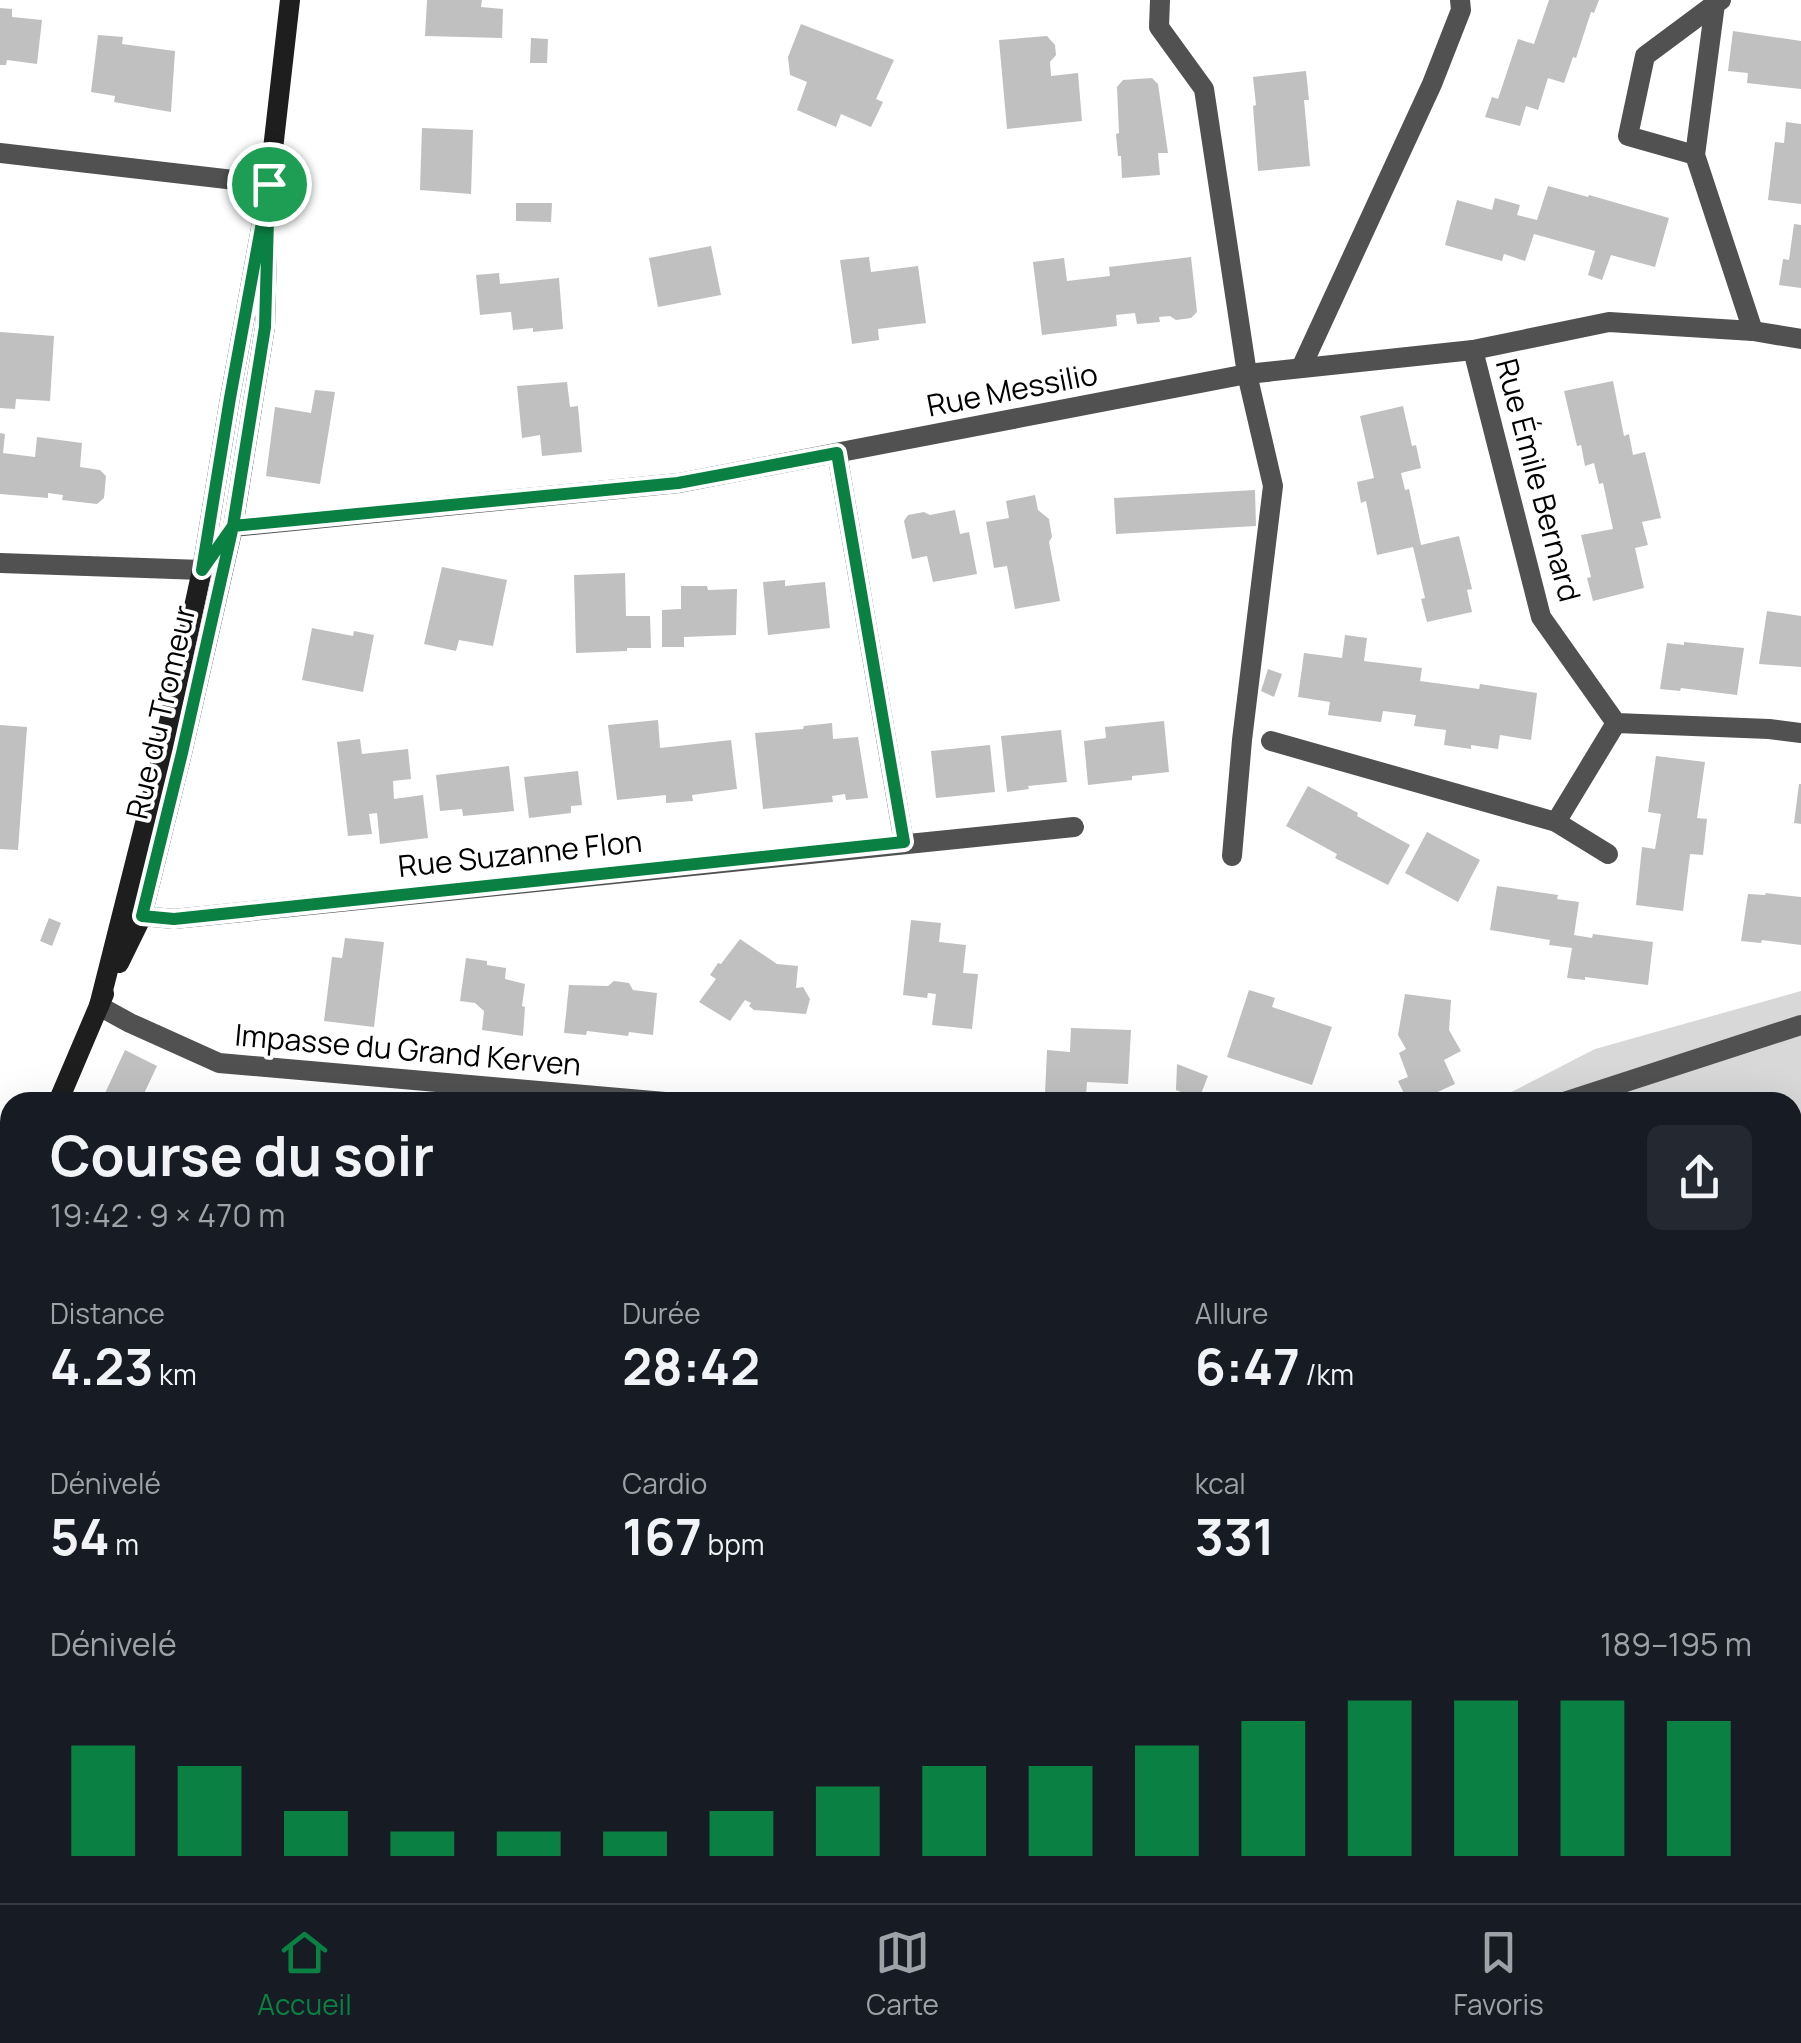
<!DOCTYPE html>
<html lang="fr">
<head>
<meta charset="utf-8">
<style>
  :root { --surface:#171b24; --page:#242831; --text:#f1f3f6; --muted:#9ea1a6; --line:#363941; --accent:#0b8043 }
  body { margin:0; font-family:Manrope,sans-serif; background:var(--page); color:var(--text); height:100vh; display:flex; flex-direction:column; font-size:38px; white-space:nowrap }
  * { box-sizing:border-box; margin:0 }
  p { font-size:32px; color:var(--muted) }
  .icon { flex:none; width:55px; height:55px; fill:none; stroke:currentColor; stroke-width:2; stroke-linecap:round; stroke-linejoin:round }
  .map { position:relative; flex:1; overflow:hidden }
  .drawer { position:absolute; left:0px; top:1092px; width:1802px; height:812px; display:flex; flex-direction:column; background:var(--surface); border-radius:30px 30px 0 0; box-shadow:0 10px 40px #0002 }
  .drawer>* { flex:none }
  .pin { position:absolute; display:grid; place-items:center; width:85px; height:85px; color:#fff; margin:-42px; border:5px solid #fff; border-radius:50%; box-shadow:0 2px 10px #0007 }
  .round { display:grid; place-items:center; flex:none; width:105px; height:105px; border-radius:15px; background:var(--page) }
  .head { display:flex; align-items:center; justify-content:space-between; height:170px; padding:0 50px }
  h1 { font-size:55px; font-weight:700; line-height:75px }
  .figures { display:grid; grid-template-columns:repeat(3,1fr); gap:15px; height:170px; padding:10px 50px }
  .figures div { display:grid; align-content:center }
  .figures b { font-size:50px; font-weight:700 }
  .figures small { font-size:28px; font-weight:400 }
  .figures p { font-size:28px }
  .chart { height:280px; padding:20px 50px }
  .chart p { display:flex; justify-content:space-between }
  .chart svg { width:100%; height:180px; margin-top:10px; stroke:var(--accent); stroke-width:6 }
  .tab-bar { display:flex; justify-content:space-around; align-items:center; height:140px; border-top:2px solid var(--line); background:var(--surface); font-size:28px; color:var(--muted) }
  .tab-bar a { display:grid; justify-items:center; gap:5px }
  .tab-bar .current { color:var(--accent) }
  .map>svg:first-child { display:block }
</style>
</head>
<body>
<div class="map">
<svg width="1801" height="1903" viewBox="0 0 1801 1903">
  <rect width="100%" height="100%" fill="#fff"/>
  <g fill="#d8d8d8">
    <polygon points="1801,991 1801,1853 1793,1856 1792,1102 1492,1102 1595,1049"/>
    <polygon points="785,1895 1737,1895 1727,1903 779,1903"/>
  </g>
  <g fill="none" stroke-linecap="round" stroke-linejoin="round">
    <g stroke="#9f9f9f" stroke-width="12">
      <polyline points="1792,1221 1801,1214"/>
      <polyline points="1226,1903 1234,1895"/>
    </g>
  </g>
  <g fill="#c0c0c0">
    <polygon points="427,0 482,0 481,7 503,9 502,38 425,36"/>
    <polygon points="1549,0 1599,0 1594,13 1591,12 1576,58 1573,57 1564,83 1548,78 1538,110 1526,106 1520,126 1485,117 1492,97 1498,99 1518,39 1534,44"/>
    <polygon points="0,8 12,9 12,17 42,20 37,64 7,60 6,65 0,65"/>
    <polygon points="801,24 894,60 876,99 883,102 871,127 841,114 836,127 797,110 807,82 790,75 788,57"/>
    <polygon points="1733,31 1801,41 1801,89 1747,83 1748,73 1728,71"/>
    <polygon points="98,35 123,37 122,44 175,51 171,112 114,102 115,96 91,92"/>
    <polygon points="1047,36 1055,45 1056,55 1050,62 1051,76 1078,73 1082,121 1007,129 999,40"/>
    <polygon points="531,38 548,39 547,63 530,63"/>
    <polygon points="1306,71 1309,100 1304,100 1310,166 1258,171 1253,106 1256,105 1253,77"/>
    <polygon points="1152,78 1158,84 1168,153 1158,153 1160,175 1122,178 1121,156 1118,156 1116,134 1119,133 1117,87 1123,80"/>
    <polygon points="1786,122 1801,124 1801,204 1768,200 1775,142 1784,143"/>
    <polygon points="422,128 473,130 471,194 420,190"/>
    <polygon points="1548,186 1588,197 1589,195 1669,218 1655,267 1611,255 1602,280 1588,275 1595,251 1534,234 1525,261 1504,254 1502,261 1445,245 1457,200 1492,210 1495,198 1520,205 1517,215 1537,220"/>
    <polygon points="516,203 552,203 551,222 516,221"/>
    <polygon points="1794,224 1801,225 1801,288 1779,285 1783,259 1789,260"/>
    <polygon points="711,246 721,295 658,307 649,258"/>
    <polygon points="869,257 871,272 918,266 926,323 878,329 879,340 852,344 840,260"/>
    <polygon points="1191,257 1197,312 1191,318 1176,320 1170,316 1159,317 1160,322 1137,324 1135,313 1116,315 1117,326 1042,335 1033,262 1064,258 1067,281 1110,276 1109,267"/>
    <polygon points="499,273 500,284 559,278 563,329 533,332 533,328 513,330 511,312 480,315 476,275"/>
    <polygon points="0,332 54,336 50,401 16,399 15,409 0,408"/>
    <polygon points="1613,381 1624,436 1629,434 1633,455 1645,452 1661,518 1642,522 1648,545 1635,548 1644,588 1593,601 1587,578 1591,577 1581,535 1613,529 1603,483 1599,484 1594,463 1585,466 1581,445 1577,446 1564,391"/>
    <polygon points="567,382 570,407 578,406 582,452 542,456 540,435 522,438 517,386"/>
    <polygon points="315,390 335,392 320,484 266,476 275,407 311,413"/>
    <polygon points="1403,406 1412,446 1416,445 1421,468 1401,473 1405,490 1409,489 1421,545 1459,536 1472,589 1467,590 1472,612 1427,622 1421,599 1425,598 1413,547 1377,555 1366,501 1361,503 1357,482 1374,478 1360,416"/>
    <polygon points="0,433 5,434 3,453 35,457 37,437 82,443 80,467 100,470 106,476 104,498 97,504 62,500 63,495 48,493 48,498 0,494"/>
    <polygon points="1255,490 1256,526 1116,534 1114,498"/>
    <polygon points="1035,495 1038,510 1049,519 1052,537 1049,542 1060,601 1015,609 1007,566 994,568 986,522 1009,518 1006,501"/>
    <polygon points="955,510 960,534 969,532 977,574 933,582 927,556 912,559 904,521 908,515 924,512 930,515"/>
    <polygon points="442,567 507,580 493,646 459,640 456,651 424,644"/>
    <polygon points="625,573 626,616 650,616 651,648 627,648 627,651 576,653 574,575"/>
    <polygon points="785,580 785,586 825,582 830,628 768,635 763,582"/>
    <polygon points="681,586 707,586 708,590 737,589 736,635 684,637 684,647 662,647 662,610 681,609"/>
    <polygon points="1767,611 1801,616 1801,667 1759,664"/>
    <polygon points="312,628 353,636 354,631 374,635 363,692 302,680"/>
    <polygon points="1345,635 1367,638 1364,661 1422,668 1420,681 1479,689 1480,684 1537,693 1531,740 1500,735 1498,749 1471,745 1471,749 1444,745 1446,730 1414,726 1416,715 1383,711 1381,722 1328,715 1330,702 1298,697 1304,653 1342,658"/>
    <polygon points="1684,642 1744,648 1737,695 1681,688 1680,691 1660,689 1667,643 1684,645"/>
    <polygon points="1268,669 1282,674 1274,697 1261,691"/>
    <polygon points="658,720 660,748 731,740 737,789 692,795 693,801 666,803 666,795 617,800 608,725"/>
    <polygon points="1164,721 1169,772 1132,776 1132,780 1088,785 1084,741 1106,738 1105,727"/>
    <polygon points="832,723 833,739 858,737 868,798 846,800 845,794 832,796 833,802 763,809 755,733 803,729 804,726"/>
    <polygon points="0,725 27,727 18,850 0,849"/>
    <polygon points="1061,730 1067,782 1028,786 1029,789 1007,792 1001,736"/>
    <polygon points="360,739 362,754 408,749 411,779 393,781 394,799 423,795 428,838 380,844 377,813 369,814 372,834 348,836 337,742"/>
    <polygon points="990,745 995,792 936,798 931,751"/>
    <polygon points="1656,756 1705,762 1697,818 1707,819 1703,855 1690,854 1683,911 1636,905 1642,847 1655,849 1661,814 1648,812"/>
    <polygon points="509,766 514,811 463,816 462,809 440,811 436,775"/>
    <polygon points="578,771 582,805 571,806 571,813 529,818 524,777"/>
    <polygon points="1799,784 1801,784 1801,824 1794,823"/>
    <polygon points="1308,786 1358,813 1357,816 1410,845 1388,885 1335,858 1337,854 1286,826"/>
    <polygon points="1427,832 1480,860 1458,902 1405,873"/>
    <polygon points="1497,886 1558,895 1557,899 1579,902 1574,935 1592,938 1593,934 1653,942 1648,985 1585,977 1585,980 1567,978 1572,948 1549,945 1550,940 1490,930"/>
    <polygon points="1765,893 1801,897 1801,945 1762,940 1761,943 1741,941 1748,894 1766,895"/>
    <polygon points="49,918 61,923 52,946 40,941"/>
    <polygon points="911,920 941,923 939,942 966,945 963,973 978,974 972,1029 932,1025 936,994 928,993 927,998 903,995"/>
    <polygon points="345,938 384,942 374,1027 324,1021 332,957 342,958"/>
    <polygon points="740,939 777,964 798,966 796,988 803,987 810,999 806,1014 754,1010 749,1006 751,1003 745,1000 730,1021 699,1002 716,979 710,975 718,963 721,964"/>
    <polygon points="466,958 487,961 487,965 506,968 505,979 525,984 522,1006 525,1007 523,1036 482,1030 484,1011 475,1003 460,1001"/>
    <polygon points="614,981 629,983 633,990 657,993 653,1035 629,1032 628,1036 587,1031 586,1035 564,1033 569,985 608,986"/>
    <polygon points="1249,990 1275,998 1272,1007 1332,1027 1312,1085 1227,1057"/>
    <polygon points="1405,994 1451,1000 1449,1030 1461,1051 1444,1060 1455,1084 1416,1102 1408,1102 1398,1081 1408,1077 1399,1053 1406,1049 1398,1035"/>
    <polygon points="1071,1028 1131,1030 1128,1084 1087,1082 1086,1096 1045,1094 1047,1050 1070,1052"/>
    <polygon points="125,1050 157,1066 140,1102 101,1102"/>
    <polygon points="1177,1064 1208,1076 1199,1099 1176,1090"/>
    <polygon points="177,1094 225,1100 225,1102 176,1102"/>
    <polygon points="5,1453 10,1456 10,1591 0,1587 0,1520 6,1509 0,1506 0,1463"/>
    <polygon points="10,1737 10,1800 0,1792 0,1750"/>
  </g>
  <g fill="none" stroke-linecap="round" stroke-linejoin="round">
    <polyline stroke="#737373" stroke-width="6" stroke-dasharray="2.5 5" stroke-linecap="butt" points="0,1153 10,1158"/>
    <g stroke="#515151" stroke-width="20">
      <polyline points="1160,0 1159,27 1204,89 1247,374 1273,486 1242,740 1232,856"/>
      <polyline points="1721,0 1715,4 1695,155 1753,331"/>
      <polyline points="0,153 269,184"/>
      <polyline points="1695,155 1628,136 1645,56 1715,4"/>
      <polyline points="1473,350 1541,617 1616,723 1769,729 1801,733"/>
      <polyline points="1301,368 1432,84 1461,10 1460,0"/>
      <polyline points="837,453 904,843"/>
      <polyline points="0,563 202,570 233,527 679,483 1247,374 1473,350 1609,322 1753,331 1801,339"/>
      <polyline points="1271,741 1556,822 1616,723"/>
      <polyline points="1556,822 1608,854"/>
      <polyline points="142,916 174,919 1074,827"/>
      <polyline points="99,1006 130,1023 219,1063 665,1102"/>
      <polyline points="1564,1102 1801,1025"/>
      <polyline points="805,1903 810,1895"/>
    </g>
    <g stroke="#1e1e1e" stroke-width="20">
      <polyline points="119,963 142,916 182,753 233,527 265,327 267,250"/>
      <polyline points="99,1006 159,768 202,570 230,398 269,184 290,0"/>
      <polyline points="58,1102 104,994"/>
      <polyline points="0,1237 10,1214"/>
    </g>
  </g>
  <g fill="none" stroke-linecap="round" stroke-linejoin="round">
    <defs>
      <polyline id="route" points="269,184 265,327 233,526 182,753 142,916 174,919 904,842 837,453 678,483 233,526 202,570 230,398 269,184"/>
    </defs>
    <use href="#route" stroke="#fff" stroke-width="20"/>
    <use href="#route" stroke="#0b8043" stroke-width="12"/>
  </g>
  <g text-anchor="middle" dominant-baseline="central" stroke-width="8" stroke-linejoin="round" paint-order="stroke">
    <g font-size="30" fill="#000" stroke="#fff">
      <text transform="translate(1012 389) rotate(-11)">Rue Messilio</text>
      <text transform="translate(1539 480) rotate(75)">Rue Émile Bernard</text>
      <text transform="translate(160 712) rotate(-77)">Rue du Tromeur</text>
      <text transform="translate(520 853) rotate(-6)">Rue Suzanne Flon</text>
      <text transform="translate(408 1049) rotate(5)">Impasse du Grand Kerven</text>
    </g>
  </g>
</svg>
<div class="pin" style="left:269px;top:184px;background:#1e9e55"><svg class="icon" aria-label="arrive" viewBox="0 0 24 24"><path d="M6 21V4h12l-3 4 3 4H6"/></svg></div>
<section class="drawer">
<div class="head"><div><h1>Course du soir</h1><p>19:42 · 9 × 470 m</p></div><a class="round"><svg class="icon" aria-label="share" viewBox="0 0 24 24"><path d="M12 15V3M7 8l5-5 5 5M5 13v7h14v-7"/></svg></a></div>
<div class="figures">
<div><p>Distance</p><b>4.23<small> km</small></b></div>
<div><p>Durée</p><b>28:42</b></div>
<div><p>Allure</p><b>6:47<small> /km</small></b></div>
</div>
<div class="figures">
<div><p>Dénivelé</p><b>54<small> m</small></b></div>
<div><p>Cardio</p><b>167<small> bpm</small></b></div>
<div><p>kcal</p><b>331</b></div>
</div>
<div class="chart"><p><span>Dénivelé</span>189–195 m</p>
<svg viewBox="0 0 160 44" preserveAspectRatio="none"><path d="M5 44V17M15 44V22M25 44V33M35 44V38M45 44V38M55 44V38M65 44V33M75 44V27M85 44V22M95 44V22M105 44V17M115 44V11M125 44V6M135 44V6M145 44V6M155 44V11"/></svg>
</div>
</section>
</div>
<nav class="tab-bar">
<a class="current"><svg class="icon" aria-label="home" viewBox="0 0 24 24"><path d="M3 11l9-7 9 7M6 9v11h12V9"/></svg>Accueil</a>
<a><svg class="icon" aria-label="map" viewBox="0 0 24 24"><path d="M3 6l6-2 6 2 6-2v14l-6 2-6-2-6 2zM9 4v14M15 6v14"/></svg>Carte</a>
<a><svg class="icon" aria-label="saved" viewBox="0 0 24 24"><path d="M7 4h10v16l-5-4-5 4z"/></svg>Favoris</a>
</nav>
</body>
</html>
